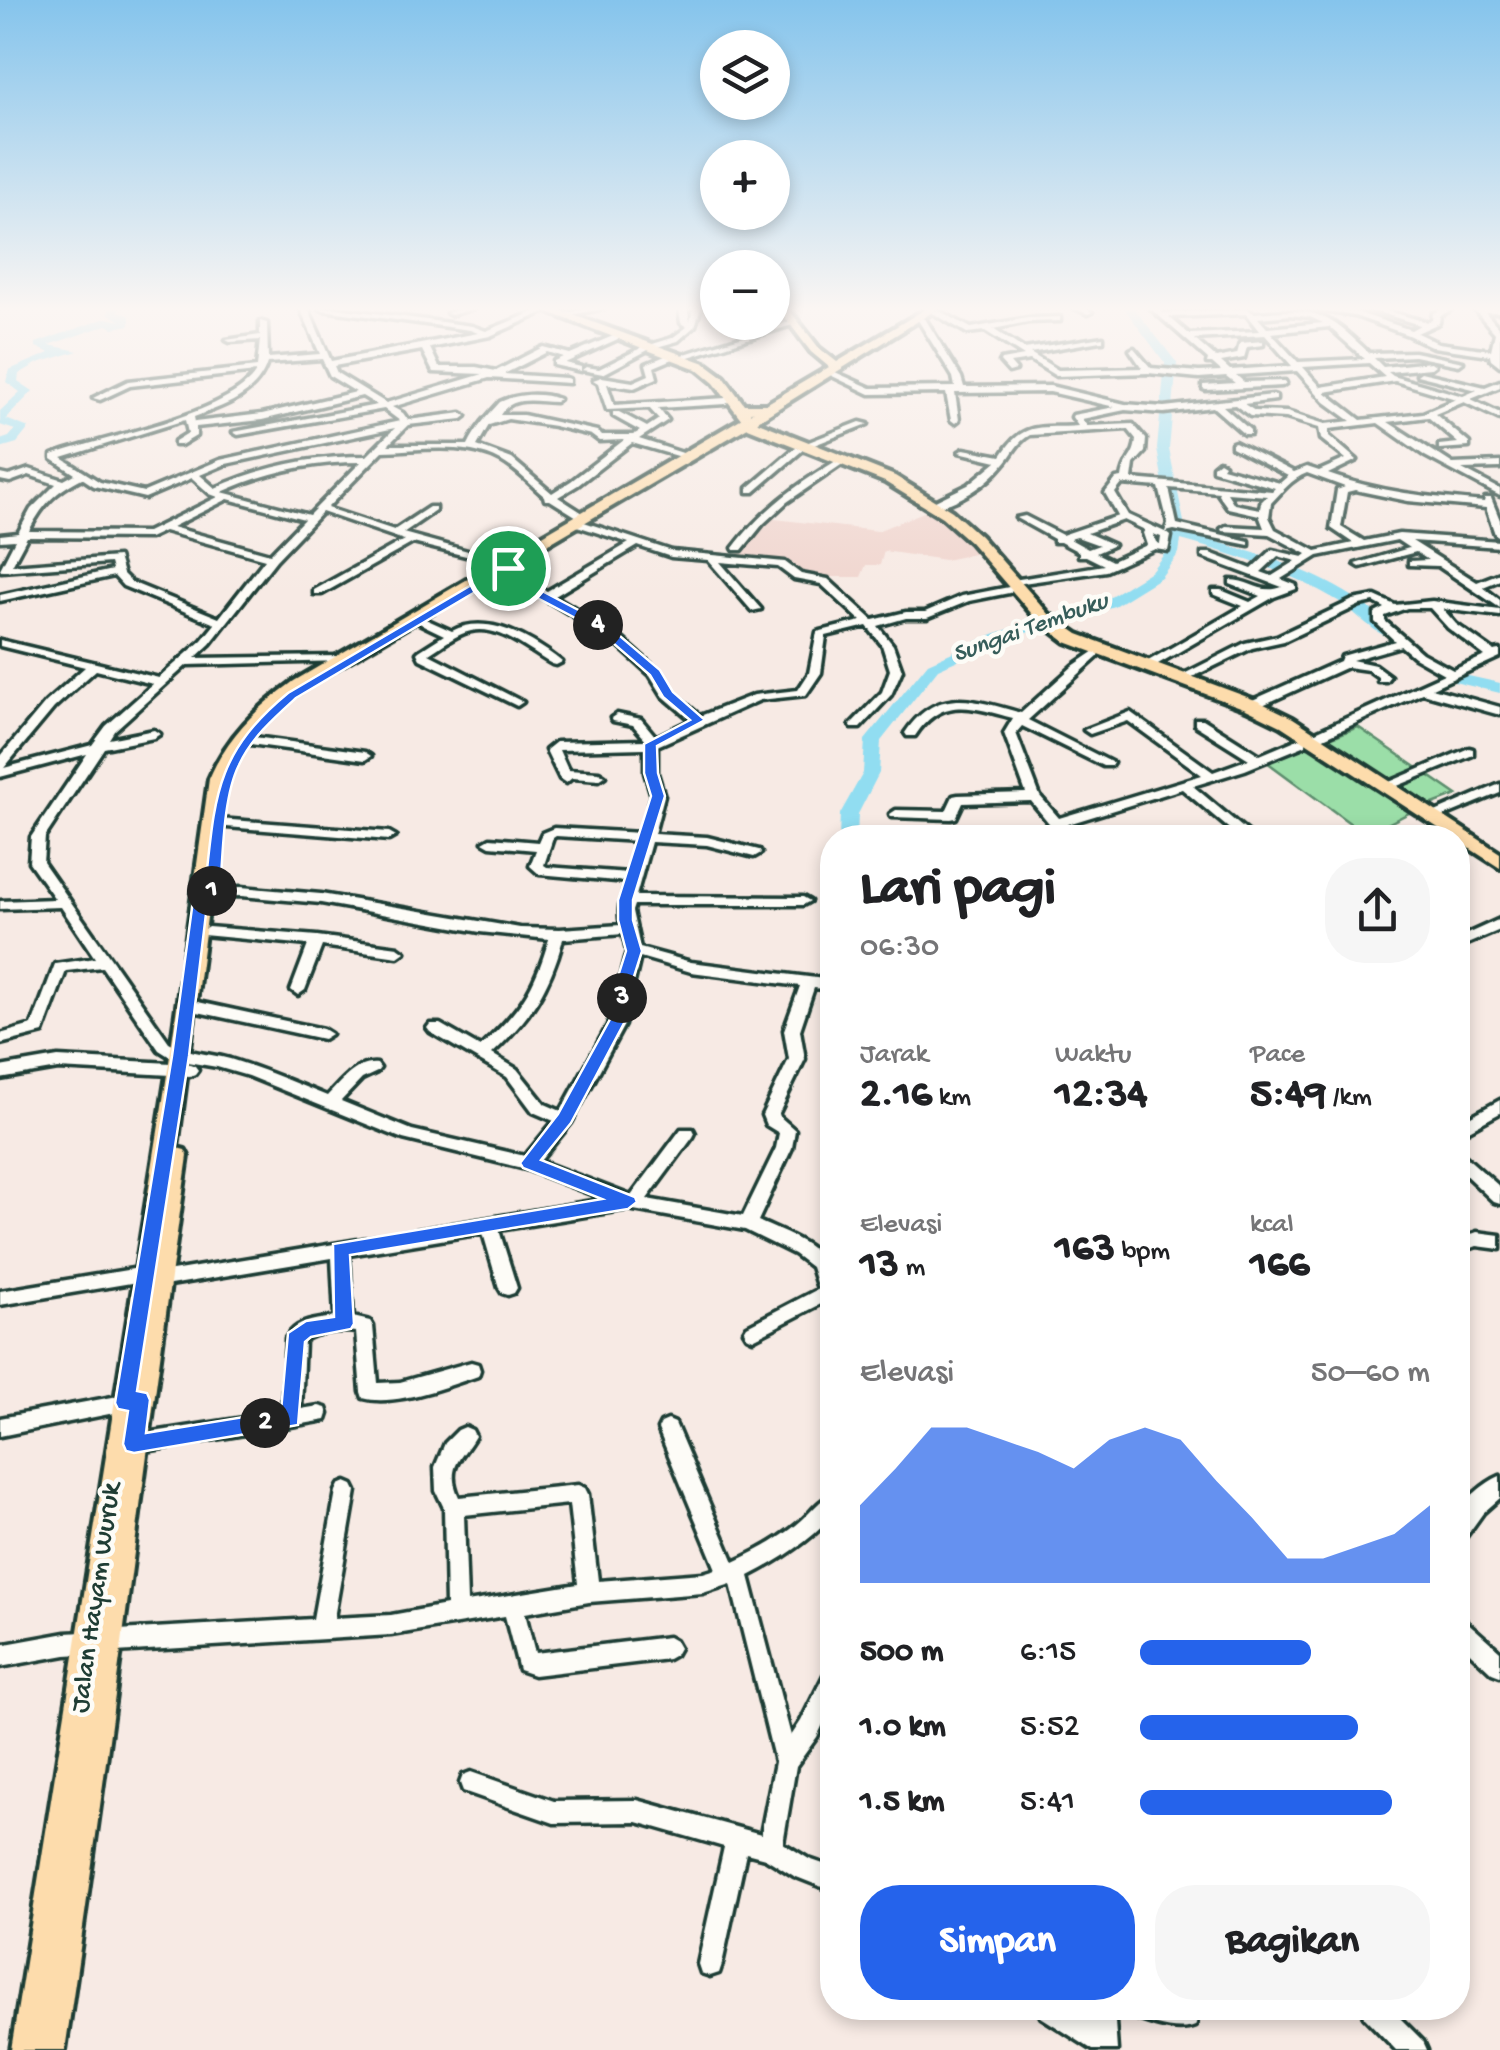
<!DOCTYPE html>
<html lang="id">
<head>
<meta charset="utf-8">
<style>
  :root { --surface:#fff; --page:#f6f6f6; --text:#202124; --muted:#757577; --accent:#2563eb }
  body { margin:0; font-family:"Gochi Hand",sans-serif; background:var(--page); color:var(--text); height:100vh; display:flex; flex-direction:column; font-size:38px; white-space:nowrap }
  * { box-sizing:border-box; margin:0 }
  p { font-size:32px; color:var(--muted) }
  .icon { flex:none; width:55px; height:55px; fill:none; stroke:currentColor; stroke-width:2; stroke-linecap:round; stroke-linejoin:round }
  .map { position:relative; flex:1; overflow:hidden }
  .sheet { position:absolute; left:820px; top:825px; width:650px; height:1195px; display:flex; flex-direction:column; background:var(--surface); border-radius:40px; box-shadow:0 5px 15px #0003 }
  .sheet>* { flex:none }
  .controls { position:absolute; left:700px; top:30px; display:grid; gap:20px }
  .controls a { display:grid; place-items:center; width:90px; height:90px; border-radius:50%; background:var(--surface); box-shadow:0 5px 15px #0003; font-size:50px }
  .pin { position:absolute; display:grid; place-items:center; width:85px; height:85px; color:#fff; margin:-42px; border:5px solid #fff; border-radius:50%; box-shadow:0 2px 10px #0007 }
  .km { position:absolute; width:50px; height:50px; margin:-25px; border-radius:50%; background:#222; color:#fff; font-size:28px; line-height:50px; text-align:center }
  .round { display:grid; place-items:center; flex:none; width:105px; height:105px; border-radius:40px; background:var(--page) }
  .head { display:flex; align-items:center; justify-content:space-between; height:170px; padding:0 40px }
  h1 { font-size:55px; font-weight:700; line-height:75px }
  .stats { display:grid; grid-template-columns:repeat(3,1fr); gap:15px; height:170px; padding:10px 40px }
  .stats div { display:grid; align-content:center }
  .stats b { font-size:42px; font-weight:700 }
  .stats small { font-size:28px; font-weight:400 }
  .stats p { font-size:28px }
  .chart { height:280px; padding:20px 40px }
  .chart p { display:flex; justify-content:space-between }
  .chart svg { width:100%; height:180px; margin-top:10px; fill:var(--accent); opacity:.7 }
  .action { display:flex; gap:20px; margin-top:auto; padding:20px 40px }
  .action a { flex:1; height:115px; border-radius:40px; background:var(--accent); color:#fff; font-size:40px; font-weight:700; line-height:115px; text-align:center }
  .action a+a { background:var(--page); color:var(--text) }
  ul { padding:0 40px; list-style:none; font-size:32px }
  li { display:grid; grid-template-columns:160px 120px 1fr; align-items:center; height:75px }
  li i { height:25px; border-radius:12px; background:var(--accent) }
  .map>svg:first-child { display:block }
</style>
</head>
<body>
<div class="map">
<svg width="1500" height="2050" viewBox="0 0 1500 2050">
  <rect width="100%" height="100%" fill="#f7eae4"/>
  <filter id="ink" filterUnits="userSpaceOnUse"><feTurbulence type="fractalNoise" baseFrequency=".01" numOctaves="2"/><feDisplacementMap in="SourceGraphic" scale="20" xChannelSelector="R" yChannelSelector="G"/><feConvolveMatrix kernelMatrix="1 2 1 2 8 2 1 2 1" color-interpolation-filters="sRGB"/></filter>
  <g filter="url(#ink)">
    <polygon fill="#f0d5ce" points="924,512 937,514 978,553 945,560 884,551 880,565 866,565 861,577 807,577 794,575 788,563 737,555 766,518 877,531"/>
    <polygon fill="#9bdea8" stroke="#5d8e6e" stroke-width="2.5" points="1358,727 1457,795 1409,813 1366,835 1267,762"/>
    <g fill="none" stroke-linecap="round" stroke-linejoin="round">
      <g fill="#91ddf1" fill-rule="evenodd">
        <polygon points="109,308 119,308 119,311 130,316 130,325 113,328 107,325 49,345 78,351 38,363 19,374 18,381 33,391 6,419 29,428 17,443 0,448 0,440 9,437 15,430 0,425 0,411 20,392 6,382 9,370 50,353 36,347 36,343 106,318 121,321 109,314"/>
        <path d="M1124,308H1134L1177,363L1169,449L1184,522L1182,532C1257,553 1345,575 1399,635L1397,638C1379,640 1356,612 1340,602C1291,572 1235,555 1181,540L1179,553L1161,577L1114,606L1003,640L938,669L881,741L879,773L858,814L857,838H839L840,814L863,773L865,740L928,663L993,634L1104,600L1151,571L1165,553L1170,522L1157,449L1165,363Z"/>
        <polygon points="1455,673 1500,683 1500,693 1450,681 1450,675"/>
      </g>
      <defs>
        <g id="minor">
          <path d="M300,308H308L331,361L478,333L470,330L323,310L319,308H337L472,326L486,331L544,308L551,309L490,336L430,348L439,367H476L496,371L543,347L570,354L613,336L620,338L565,363L581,367V371L554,365V361L563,357L547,352L504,374L566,378L569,379V383L489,378L392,407L403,413L408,420L462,413L466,416L462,419L408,425L388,445H468C476,428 488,415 500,402C518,393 542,393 559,399L555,402C534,401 512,395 500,415H523L597,431L601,435H633L640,431L613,416V412H619L647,427L659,419L649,408L607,410L598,383L593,380L602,377L633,382L649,375L646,364L670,354L674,357L673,359L654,367L657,378L634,388L607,384L614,405L726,398L730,401L726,404L658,408L668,420L639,439L692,456L687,459L632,443L578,485L558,497L586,515V519L582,520L550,500H545L544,496C530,484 517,470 501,461C467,442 421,450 383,451L327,508L394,530L429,507H435V511L403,533L515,564V568L413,543L322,594H314V590L404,540L322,512L276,560L210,644L195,658L341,656L345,657V661L187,665L114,731L109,739L154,730L160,734L154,738L104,748L45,837L43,862L169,1042C189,1054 208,1053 230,1059C263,1069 295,1083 327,1096C342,1081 355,1062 377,1064L380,1068L377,1072L362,1079L341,1101L412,1130L525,1156L554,1121L533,1112L507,1077L430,1032L427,1028L430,1024H440L480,1047C519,1011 534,991 549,939L480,932L321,903L241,896L201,897L194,893L201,889L241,887L321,894L520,928L560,929L621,925C617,907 622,899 627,882L539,874L530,866L536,850L490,846L483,842L490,838L538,842L542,833L554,828L641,833L652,796L645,773V748L559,750L568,770L599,772L605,776L599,780L572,778L566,783L560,779L546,750L556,742L646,740L633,725L613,721L611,718L617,714L641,719L656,737L691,720L663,696L650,675L608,637L530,590L488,573V569H496L547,591L629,543L577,526V522L581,521L672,551L785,562L801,574L828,579L873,620L906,612H925L962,596L1009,587L1014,590L1009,593L969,601L927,618H906L878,626L893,645L902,670L891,695L860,728H852L850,725L882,692L890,670L882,645L867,626L826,636L821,673L806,695L760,700L657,746V773L664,796L654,834L707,837L759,850L761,853L754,857L707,845L651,842L636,896L803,897L810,901L803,905H634L632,911L640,948L691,962L832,980V990L814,988L800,1030L805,1059L778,1115L795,1130L792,1148L758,1221C785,1234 825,1245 832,1278C834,1288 832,1300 832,1310L826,1308L823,1303L759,1336L753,1339L747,1336L744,1331L747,1326L818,1289L811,1267L794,1254L745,1230L628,1209L499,1230L517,1288L514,1293L508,1295L502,1293L499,1288L483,1233L349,1255L353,1317L370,1321L373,1326L378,1383L400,1382L471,1362L478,1364L480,1370L478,1376C448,1386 394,1407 363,1398L361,1392L356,1332C340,1330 316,1331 304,1341L301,1409L319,1406L326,1408L328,1414L326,1420L134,1453L127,1450L124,1444L127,1438L134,1435L282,1412L286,1338C297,1320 315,1320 335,1317L332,1258L158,1287L152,1285L149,1280L0,1305V1291L145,1267L151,1269L154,1274L604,1199L526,1169L403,1139L248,1076L217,1067L175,1060L159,1050L102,967L66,971L43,1033L0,1044V1034L32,1025L55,964L95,958L61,907L0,909V901L55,899L29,862L31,837L87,754L0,777V769L92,745L106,726L153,684L96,670L54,708L4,768L0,769V757L46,702L85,667L0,646V640L159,678L202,640L215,624L123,586L114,576L0,601V595L112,570L110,563L1,571L0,569L15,540L0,541V535L18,533L31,509L56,484L29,475L10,482L0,480V474L9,476L29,469L64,480L75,474L52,459V455C99,438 232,414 256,372L130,386L100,400L93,398L128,381L257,367L260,340L230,342L226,340L260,335V321L267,323L268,358L320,354ZM422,350L433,372L483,374L386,403L337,373L334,366ZM322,359L330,376L356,392L262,414L195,422L194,417C223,406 257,396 267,363ZM362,396L377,405L233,432L238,435L384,409L400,421L220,460L144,492L100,482L62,458L185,420L188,433L175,441V445H181L196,436V427L262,420ZM508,419L554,426L591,435L599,441L624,440L571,481L552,493L512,459L477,446L489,425ZM395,428L367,456C314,456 264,466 215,488L200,475L226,464ZM361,462L309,515L222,492C266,472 312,462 361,462ZM82,478L94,486L145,498L192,478L210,494L218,497L147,532L29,531C43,504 55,492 82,478ZM228,499L304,519L270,554L172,527ZM164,531L265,559L219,618L131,582L123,574L118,557L12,565L27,537L149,538ZM638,546L671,557L708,560L752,611L761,609L720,562L778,567L794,579L821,584L861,621L817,632L809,673L798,690L754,695L700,716L672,692L659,671L616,633L555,596ZM556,836L638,841L629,873L547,867L544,865L553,838ZM623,934L627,951L608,1025L561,1111L545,1104L517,1069L492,1054C530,1018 549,990 563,939ZM640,957L691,972L800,986L784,1030L789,1059L762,1115L766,1125L779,1133L776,1148L743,1216L647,1199L693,1137L695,1133L693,1129H681L631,1196L540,1161L571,1123L624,1025Z"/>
          <polygon points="464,308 475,308 451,315 447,313"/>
          <polygon points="590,308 604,308 562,317 558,315"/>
          <polygon points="679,308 687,308 690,322 693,308 701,308 695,326 678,341 650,349 603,374 582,370 586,367 599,369 643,347 672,338 687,327 681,323"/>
          <polygon points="1074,308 1084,308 1092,312 1088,314"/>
          <path d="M1150,308H1158L1164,313L1247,309L1254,313C1316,309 1323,309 1369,353L1414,352L1463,362L1459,365L1414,356L1374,358L1383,367L1431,362L1435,365L1431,368L1388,372L1393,376L1463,396L1477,390L1417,375L1421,372L1485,387L1500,381V387L1471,399L1500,413V419L1464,402L1435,414L1469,443V447L1439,449V445L1458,443L1428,417L1388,422L1453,464L1500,462V468L1462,469L1500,489V496L1425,456L1378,423L1329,429V436L1357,460L1328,474C1379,492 1430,497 1484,502L1485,498H1491L1500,520V537L1495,534L1486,508L1408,501L1355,490L1347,492L1341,527L1364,541L1399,534L1500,541V547L1412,541L1477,582L1500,573V580L1483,587L1500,600V608L1438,566L1409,565V561L1428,560L1416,552L1360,567L1355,564L1409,548L1397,540L1318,556L1281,579L1296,585V589L1274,597L1151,668H1143V664L1243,606L1213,594V590H1221L1250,602L1261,596L1230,584V580C1251,580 1261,595 1282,587L1202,557V553H1210L1252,569L1272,550L1303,557L1307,554L1269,534L1222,531L1221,529L1226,526L1264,528L1259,515L1228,508L1218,494L1219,492L1169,488L1177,524L1249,541V545L1174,530L1166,532L1171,536L1168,551L1155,549L1106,571L1009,585V581L1013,580L1104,565L1086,556H1079V552L1060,542H1054V539L1016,518L1025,516L1062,535L1118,516L1105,493L1116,479L1122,478C1125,457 1135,458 1136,439L1128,429L1030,435C1017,442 1013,454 1004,464C988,484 956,506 931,507V503L968,485L997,461L959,452L964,449L1001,456C1023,420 1040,429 1078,426L1072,417L1073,415L1115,407L1050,392L955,393L959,420L955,423L951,420L946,393L870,394L828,374L835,372L871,388L955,387L953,377L918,320L922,318L926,320L961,377L964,387L1050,386L1125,404L1164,407L1273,395L1276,396V400L1244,404L1255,411L1287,412L1325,424L1351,421L1325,402L1297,371L1236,375L1244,382L1285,381L1286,383L1282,386L1206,390L1203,389V385L1235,383L1226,376L1199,378L1148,373L1056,376L1030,360L1010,363L1016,370L1009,372L1000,362L1001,360L1024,356L985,331L967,333L931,312L938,310L971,328L1028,318L1060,317V321H1057L1028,322L993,329L1024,349L1103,337V341H1100L1030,353L1058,370L1142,368L1130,350L1134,348L1151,368L1199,372L1221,371L1212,363H1207L1208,359ZM1246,314L1259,331L1189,334L1169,317ZM1290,315L1310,317L1323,323L1267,328L1258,318ZM1329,327L1365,359L1298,362L1271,333ZM1265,335L1292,366L1230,370L1221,362L1244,358L1247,347L1263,345V341L1240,343L1237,354L1216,358L1194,339ZM1369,363L1385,377L1321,387L1303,367ZM1395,381L1456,399L1423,413L1361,420L1325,392ZM1235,405L1250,416L1286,418L1319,428L1321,439L1346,459L1319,471L1307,467L1294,472L1235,442L1232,443V447L1288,476L1280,483L1222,467L1224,464L1219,461L1213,466V470L1275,488L1272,491L1132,479L1134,464L1145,452L1146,439L1133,424L1087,426L1082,419L1125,410L1164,413L1213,407L1244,434H1250V430L1223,406ZM1307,473L1345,487L1337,490L1331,528L1353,543L1316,551L1275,529L1269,517L1271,503C1282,492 1291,479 1307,473ZM1122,484L1159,487L1168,523L1165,532L1128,515L1115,493ZM1227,493L1267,496L1261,502L1260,509L1234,504ZM1124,520L1145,530L1143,533L1147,545L1112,561L1096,553L1114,545L1087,533ZM1153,534L1161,537L1160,544L1156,542ZM1077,537L1099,545L1088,549L1070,539ZM1278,556L1296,561L1272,576L1261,572Z"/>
          <polygon points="1305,308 1356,312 1411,330 1420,325 1365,308 1376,308 1427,322 1432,320 1433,313 1445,308 1454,308 1440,316 1439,323 1417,333 1438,343 1491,350 1495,333 1473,308 1500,308 1500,312 1485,312 1500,329 1500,366 1491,359 1490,355 1433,347 1408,335 1355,316"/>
          <polygon points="792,321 799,323 682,359 675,357"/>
          <polygon points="860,422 868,424 809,447 801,445"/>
          <polygon points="796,447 804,449 754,492 748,492 748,488"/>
          <path d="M836,461L844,463L787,502L763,524L742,550H734L733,548C761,511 796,485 836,461Z"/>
          <path d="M1375,596L1395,605L1432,601L1500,610V616L1443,609L1456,624L1494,651L1500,650V657L1432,688L1500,707V715L1422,693L1317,741H1309V735L1444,674L1414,657L1401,646L1352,660L1375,665L1390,676L1386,681H1378V677L1368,670L1347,667L1256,708H1248V702L1340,661L1342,656L1395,641L1375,622V613L1385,608L1374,602L1360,605L1284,641L1252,648L1186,680H1178L1176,678L1245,643L1277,636L1353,600ZM1407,608H1430L1448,628L1485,656L1453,670L1422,653L1385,621V616Z"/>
          <path d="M421,617L452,631C488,612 533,639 562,662L556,665L552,664C530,652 499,624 471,631C456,634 442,646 429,654L523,702L517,706L513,704L420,659L417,653L419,651L444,635L417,622V618Z"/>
          <path d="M1095,651L1099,652V656L1028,720L1113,763L1111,766H1103L1022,726L1016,733L1040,796L1059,818L1202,775L1128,721L1090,734L1084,730L1130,712L1213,772L1249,759L1195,725V719H1203L1260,755L1298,739H1306V745L1245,770L1193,786L1255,838H1240L1182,789L1065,825L1075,838H1061L1031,801L963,803L956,818L951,819L891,817L890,814L896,810L946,811L953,796L958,795L1026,793L1004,733L1013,718C972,707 942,695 915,736H907L905,733C937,685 974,700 1021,713L1073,666Z"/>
          <polygon points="247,736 365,752 371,756 365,760 243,743 241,740"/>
          <polygon points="1469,748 1473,749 1473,755 1390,789 1386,790 1380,786"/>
          <polygon points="1500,784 1500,793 1437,819 1432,820 1426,816"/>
          <polygon points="219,819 389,832 396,836 389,840 214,826 213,823 214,820"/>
          <polygon points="830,914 832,915 832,929 827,927 823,919"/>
          <polygon points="1500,919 1500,930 1458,948 1458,938"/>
          <polygon points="208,927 317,936 398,947 405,952 398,957 322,946 305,990 298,995 291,990 308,945 203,935 201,932"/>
          <polygon points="198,1002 323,1029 331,1034 323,1039 193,1011 191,1007 193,1003"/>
          <polygon points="58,1057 190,1064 195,1066 198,1070 195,1074 190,1076 58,1069 0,1079 0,1067"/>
          <polygon points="1500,1100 1500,1113 1458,1136 1458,1123"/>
          <polygon points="1458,1153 1464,1155 1500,1187 1500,1204 1494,1202 1458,1168"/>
          <polygon points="1477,1232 1500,1235 1500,1249 1477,1246 1458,1253 1458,1239"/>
          <polygon points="134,1393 141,1395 143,1401 141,1407 134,1409 0,1436 0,1418"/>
          <path d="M668,1420L675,1423L734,1562C758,1551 782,1538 802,1520C812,1511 820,1499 832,1495V1517C808,1542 781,1560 749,1576L791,1736L801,1721L824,1675L832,1672V1705L817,1737L796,1766L783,1843L809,1859L832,1867V1891L794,1876L765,1858L746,1853L722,1964L719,1973L710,1976L701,1973L698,1964L724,1847L637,1822L554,1823L463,1791L460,1783L463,1775L471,1772L554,1801L637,1800L761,1834L775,1762L731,1584L703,1593L589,1602L525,1613L535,1653L668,1637L675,1641L679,1648L675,1655L668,1659L534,1675L519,1670L505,1616L391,1635L66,1655L0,1667V1645L66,1633L313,1619L336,1491L339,1485L346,1482L353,1485L356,1491L334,1618L391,1615L446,1605L444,1508L436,1491L435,1467L445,1443L458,1430L465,1427L472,1430L475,1436C462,1459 445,1466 459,1497L578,1485L585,1488L588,1494L598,1581L703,1573L716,1569L658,1429L661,1423ZM569,1504L578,1584L467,1602L464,1515Z"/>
          <path d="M1500,1476V1498L1483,1513L1465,1538L1458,1540C1458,1533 1455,1522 1458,1515C1463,1500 1486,1482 1500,1476Z"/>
          <polygon points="1458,1617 1465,1620 1500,1651 1500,1676 1492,1673 1458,1641"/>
          <polygon points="1038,2008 1072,2008 1090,2019 1090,2008 1114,2008 1117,2050 1093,2050 1041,2017"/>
          <path d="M1130,2008H1193L1198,2017L1195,2026C1178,2033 1150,2024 1133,2017Z"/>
          <polygon points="1361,2008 1390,2008 1423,2041 1427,2050 1396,2050 1364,2017"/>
        </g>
        <path id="major" d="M778,308H788L819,348L837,362L927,308H939L753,424L304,687C269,714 243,737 225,779L177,1148L185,1150L188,1156C145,1454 110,1753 65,2050H11L170,1056L209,779C228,735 256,709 294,681L829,367L811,352Z"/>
        <polygon id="highway" points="538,308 554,308 705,363 724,377 744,404 772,404 772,410 750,412 758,422 895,476 952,511 980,536 1049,614 1078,634 1258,701 1293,718 1500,853 1500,868 1281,726 1246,709 1066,642 1037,620 970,542 942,517 885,482 748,428 714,383 697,369"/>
      </defs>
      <use href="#minor" stroke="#1f3d34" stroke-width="7"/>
      <use href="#major" stroke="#1f3d34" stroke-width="8"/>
      <use href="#highway" stroke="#1f3d34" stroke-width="8"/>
      <use href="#minor" fill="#fdfcf7" fill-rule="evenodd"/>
      <use href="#major" fill="#fddcac" fill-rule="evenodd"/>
      <use href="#highway" fill="#fddcac" fill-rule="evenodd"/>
    </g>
  </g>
  <linearGradient id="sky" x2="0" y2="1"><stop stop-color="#85c4ec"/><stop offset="0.52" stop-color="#fbf6f3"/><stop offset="1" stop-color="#fbf6f3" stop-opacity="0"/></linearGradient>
  <rect width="1500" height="594" fill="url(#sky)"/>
  <path fill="#2563eb" stroke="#fff" stroke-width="2.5" fill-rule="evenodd" d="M504,561L516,566L508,573L607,625L660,670L673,692L705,720L657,746L658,773L665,796L633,900V920L642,951L631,986L630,1012L571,1123L541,1160L635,1197L637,1202L628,1209L350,1255L354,1324L351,1329L311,1337L305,1342L298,1425L134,1453L126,1451L123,1444L128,1411L118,1409L115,1403L172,1056L194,893L205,888C215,798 214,754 288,693L490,574L488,568ZM499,578L598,630L650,675L663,697L690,720L644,744V773L651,796L618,900V920L626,951L615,986L614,1012L558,1114L520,1163L523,1168L602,1199L333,1244L334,1317L306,1321L288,1333L281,1411L146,1433L150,1400L147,1393L137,1391L189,1056L208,897L220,892C223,855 223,797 239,765C251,738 275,717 296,698Z"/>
  <g text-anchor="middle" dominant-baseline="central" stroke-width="9" stroke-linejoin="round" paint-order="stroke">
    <g font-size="25" font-style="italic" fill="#365d5a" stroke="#fdfcf7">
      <text transform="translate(1031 629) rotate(-20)">Sungai Tembuku</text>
    </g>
    <g font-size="28" fill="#1f3d34" stroke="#fdfcf7">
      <text transform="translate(97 1598) rotate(-82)">Jalan Hayam Wuruk</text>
    </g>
  </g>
</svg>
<div class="controls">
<a><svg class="icon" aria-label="layers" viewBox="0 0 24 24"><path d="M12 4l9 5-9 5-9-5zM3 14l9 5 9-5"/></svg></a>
<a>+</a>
<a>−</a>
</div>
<div class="pin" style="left:508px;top:568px;background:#1e9e55"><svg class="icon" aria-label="arrive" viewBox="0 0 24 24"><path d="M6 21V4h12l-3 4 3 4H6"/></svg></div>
<b class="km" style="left:212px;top:891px">1</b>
<b class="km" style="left:265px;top:1423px">2</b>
<b class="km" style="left:622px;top:998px">3</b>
<b class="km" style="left:598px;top:625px">4</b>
<section class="sheet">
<div class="head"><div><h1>Lari pagi</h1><p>06:30</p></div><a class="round"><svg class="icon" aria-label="share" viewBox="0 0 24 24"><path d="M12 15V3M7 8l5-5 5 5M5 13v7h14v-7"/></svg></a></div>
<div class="stats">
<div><p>Jarak</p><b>2.16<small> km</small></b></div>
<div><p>Waktu</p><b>12:34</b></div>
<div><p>Pace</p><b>5:49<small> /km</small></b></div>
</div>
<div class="stats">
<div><p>Elevasi</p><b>13<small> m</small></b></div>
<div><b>163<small> bpm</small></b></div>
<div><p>kcal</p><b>166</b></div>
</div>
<div class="chart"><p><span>Elevasi</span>50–60 m</p>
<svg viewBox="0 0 160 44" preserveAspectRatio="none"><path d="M0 44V25L10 16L20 6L30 6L40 9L50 12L60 16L70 9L80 6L90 9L100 19L110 28L120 38L130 38L140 35L150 32L160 25V44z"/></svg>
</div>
<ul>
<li><b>500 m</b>6:15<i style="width:59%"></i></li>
<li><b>1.0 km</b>5:52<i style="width:75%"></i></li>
<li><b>1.5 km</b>5:41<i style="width:87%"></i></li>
</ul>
<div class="action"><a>Simpan</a><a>Bagikan</a></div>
</section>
</div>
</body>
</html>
